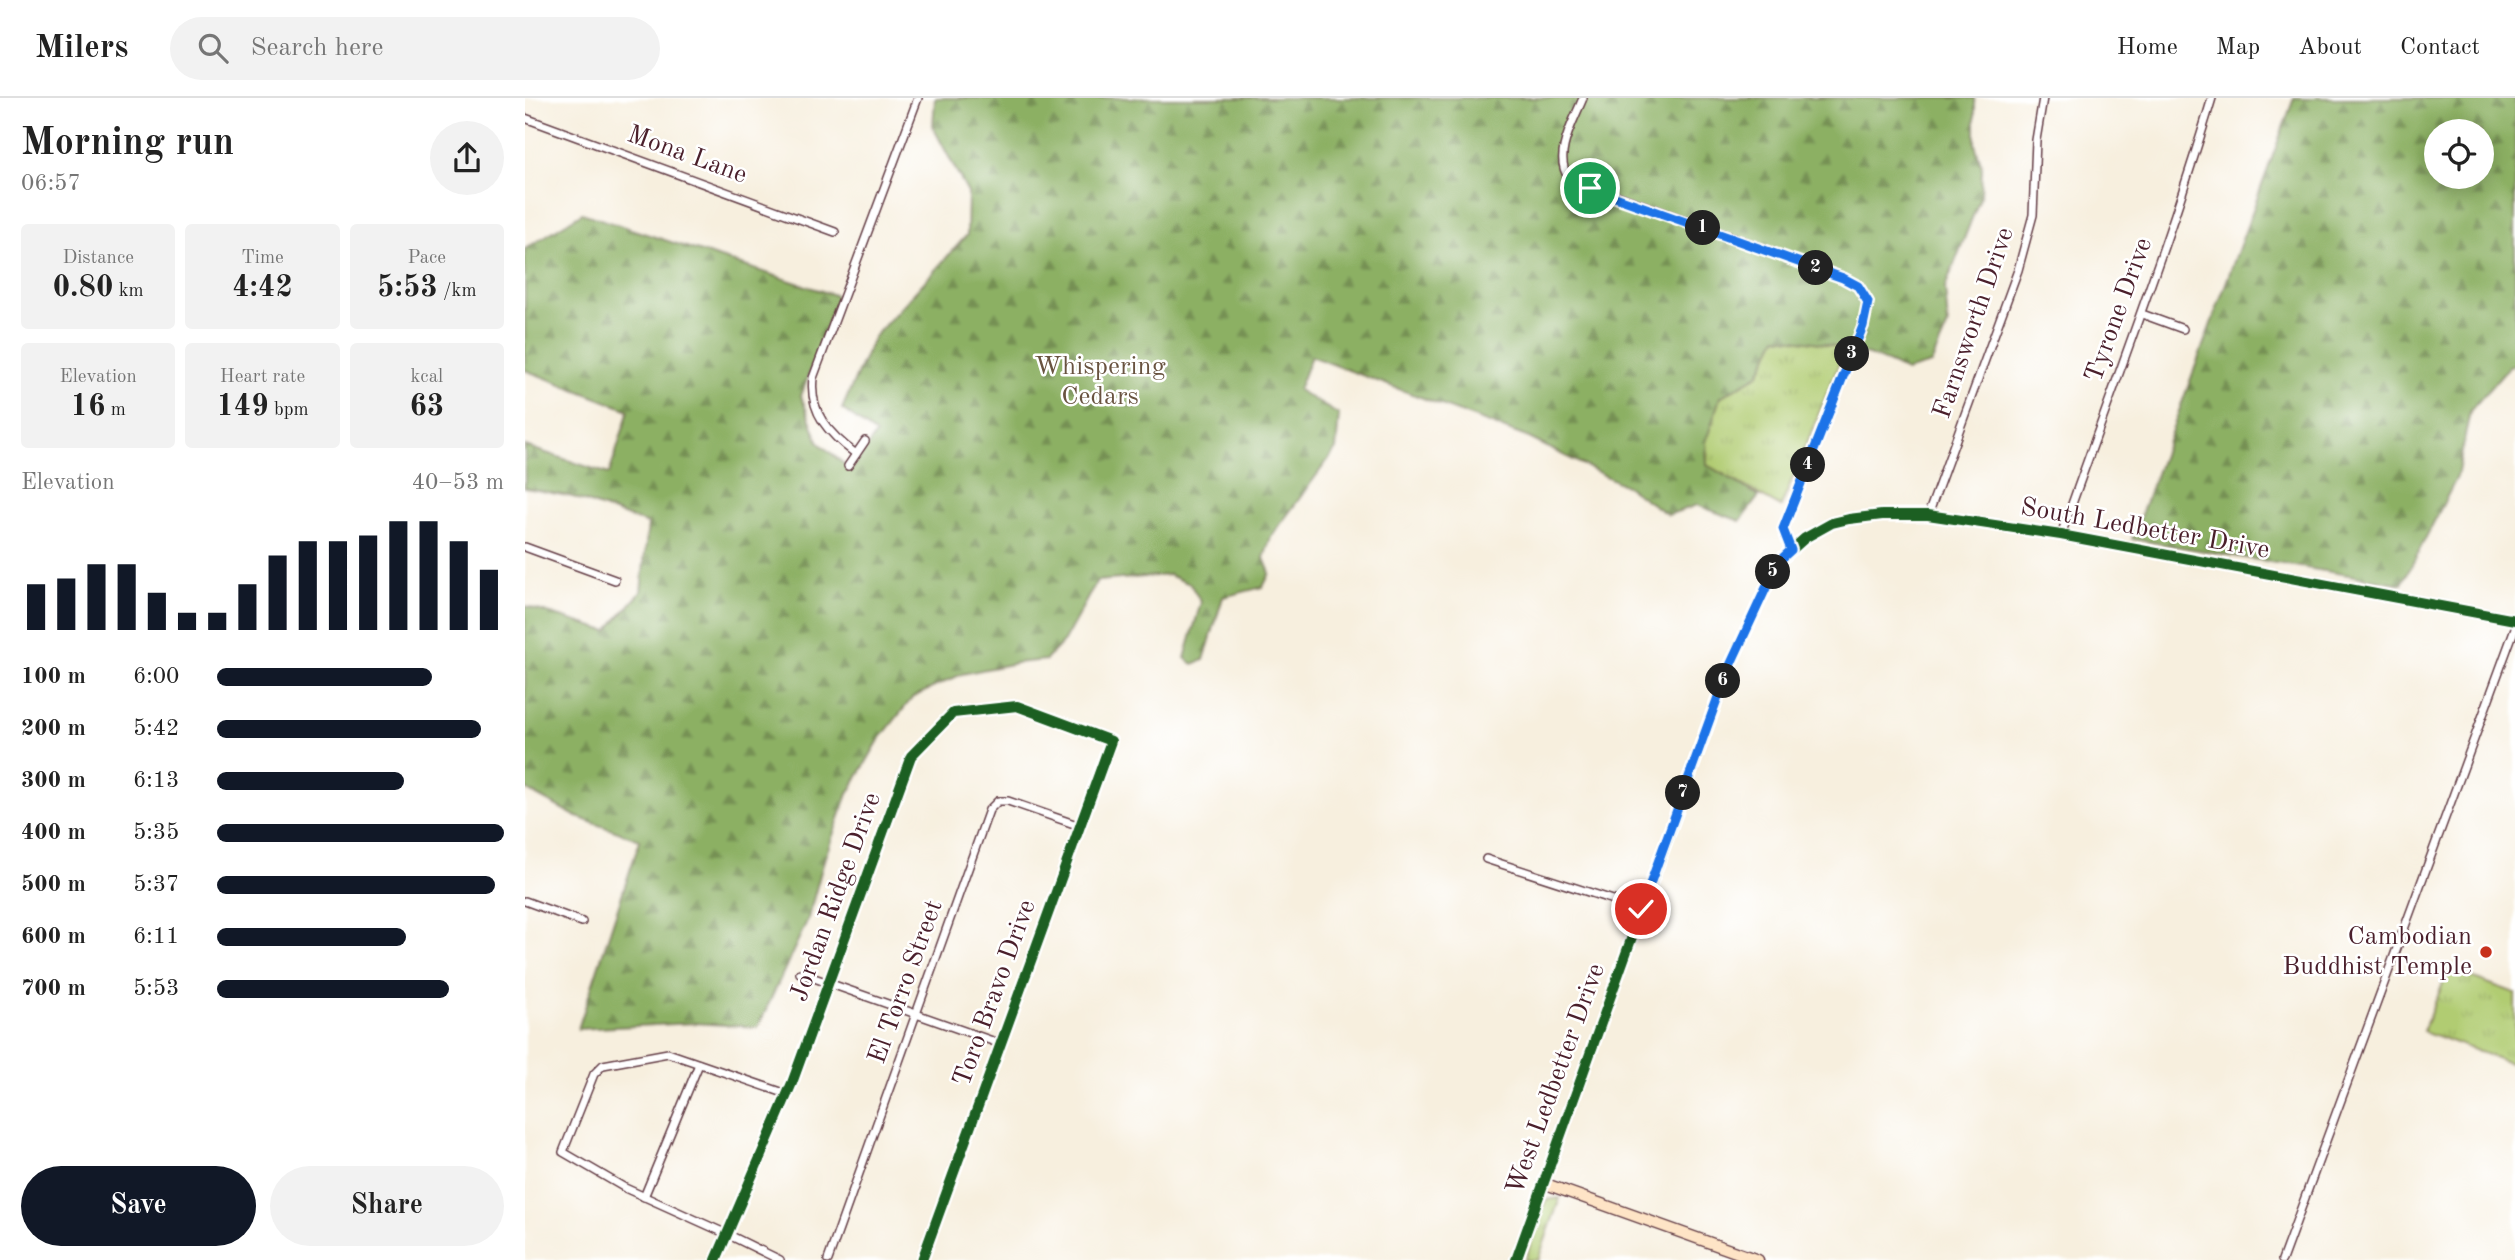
<!DOCTYPE html>
<html lang="en">
<head>
<meta charset="utf-8">
<style>
  :root { --surface:#fff; --page:#f2f2f2; --text:#222; --muted:#767676; --line:#e0e0e0; --accent:#111827 }
  body { margin:0; font-family:"Old Standard TT",serif; background:var(--page); color:var(--text); height:100vh; display:flex; flex-direction:column; font-size:26px; white-space:nowrap }
  * { box-sizing:border-box; margin:0 }
  p { font-size:23px; color:var(--muted) }
  .icon { flex:none; width:38px; height:38px; fill:none; stroke:currentColor; stroke-width:2; stroke-linecap:round; stroke-linejoin:round }
  .map { position:relative; flex:1; overflow:hidden }
  .sheet { display:flex; flex-direction:column; background:var(--surface); width:525px }
  .sheet>* { flex:none }
  .tools { position:absolute; left:1899px; top:21px; display:grid; gap:14px }
  .tools a { display:grid; place-items:center; width:70px; height:70px; border-radius:50%; background:var(--surface); box-shadow:0 4px 18px #0003; font-size:35px }
  .pin { position:absolute; display:grid; place-items:center; width:60px; height:60px; color:#fff; margin:-30px; border:4px solid #fff; border-radius:50%; box-shadow:0 2px 7px #0007 }
  .km { position:absolute; width:35px; height:35px; margin:-18px; border-radius:50%; background:#222; color:#fff; font-size:19px; line-height:35px; text-align:center }
  .round { display:grid; place-items:center; flex:none; width:74px; height:74px; border-radius:37px; background:var(--page) }
  .head { display:flex; align-items:center; justify-content:space-between; height:119px; padding:0 21px }
  h1 { font-size:38px; font-weight:700; line-height:52px }
  .metrics { display:grid; grid-template-columns:repeat(3,1fr); gap:10px; height:119px; padding:7px 21px }
  .metrics div { display:grid; align-content:center; border-radius:7px; background:var(--page); text-align:center }
  .metrics b { font-size:30px; font-weight:700 }
  .metrics small { font-size:19px; font-weight:400 }
  .metrics p { font-size:19px }
  .chart { height:196px; padding:14px 21px }
  .chart p { display:flex; justify-content:space-between }
  .chart svg { width:100%; height:126px; margin-top:7px; stroke:var(--accent); stroke-width:6 }
  .primary-button { display:flex; gap:14px; margin-top:auto; padding:14px 21px }
  .primary-button a { flex:1; height:80px; border-radius:42px; background:var(--accent); color:#fff; font-size:28px; font-weight:700; line-height:80px; text-align:center }
  .primary-button a+a { background:var(--page); color:var(--text) }
  ul { padding:0 21px; list-style:none; font-size:23px }
  li { display:grid; grid-template-columns:112px 84px 1fr; align-items:center; height:52px }
  li i { height:18px; border-radius:9px; background:var(--accent) }
  header { display:flex; align-items:center; gap:42px; box-sizing:border-box; height:98px; padding:0 35px; background:var(--surface); border-bottom:2px solid var(--line) }
  header strong { font-size:33px }
  nav { display:flex; gap:38px; margin-inline-start:auto; font-size:24px }
  .search { width:490px; height:63px; background:var(--page); display:flex; align-items:center; gap:18px; box-sizing:border-box; padding:0 24px; border-radius:38px; color:var(--muted); font-size:26px }
  main { display:flex; flex:1; min-height:0 }
  .map>svg:first-child { display:block }
</style>
</head>
<body>
<header>
<strong>Milers</strong>
<div class="search"><svg class="icon" aria-label="search" viewBox="0 0 24 24"><circle cx="10" cy="10" r="6"/><path d="M15 15l6 6"/></svg>Search here</div>
<nav><a>Home</a><a>Map</a><a>About</a><a>Contact</a></nav>
</header>
<main>
<section class="sheet">
<div class="head"><div><h1>Morning run</h1><p>06:57</p></div><a class="round"><svg class="icon" aria-label="share" viewBox="0 0 24 24"><path d="M12 15V3M7 8l5-5 5 5M5 13v7h14v-7"/></svg></a></div>
<div class="metrics">
<div><p>Distance</p><b>0.80<small> km</small></b></div>
<div><p>Time</p><b>4:42</b></div>
<div><p>Pace</p><b>5:53<small> /km</small></b></div>
</div>
<div class="metrics">
<div><p>Elevation</p><b>16<small> m</small></b></div>
<div><p>Heart rate</p><b>149<small> bpm</small></b></div>
<div><p>kcal</p><b>63</b></div>
</div>
<div class="chart"><p><span>Elevation</span>40–53 m</p>
<svg viewBox="0 0 160 44" preserveAspectRatio="none"><path d="M5 44V28M15 44V26M25 44V21M35 44V21M45 44V31M55 44V38M65 44V38M75 44V28M85 44V18M95 44V13M105 44V13M115 44V11M125 44V6M135 44V6M145 44V13M155 44V23"/></svg>
</div>
<ul>
<li><b>100 m</b>6:00<i style="width:75%"></i></li>
<li><b>200 m</b>5:42<i style="width:92%"></i></li>
<li><b>300 m</b>6:13<i style="width:65%"></i></li>
<li><b>400 m</b>5:35<i style="width:100%"></i></li>
<li><b>500 m</b>5:37<i style="width:97%"></i></li>
<li><b>600 m</b>6:11<i style="width:66%"></i></li>
<li><b>700 m</b>5:53<i style="width:81%"></i></li>
</ul>
<div class="primary-button"><a>Save</a><a>Share</a></div>
</section>
<div class="map">
<svg width="1990" height="1162" viewBox="0 0 1990 1162">
  <defs>
    <pattern id="grass-tufts" width="24" height="20" patternUnits="userSpaceOnUse" patternTransform="scale(1.75)"><rect width="24" height="20" fill="#b1cc72"/><path d="M3 7l-1-3M5 7V3M7 7l1-3M15 17l-1-3M17 17v-4M19 17l1-3" fill="none" stroke="#9aaf63"/></pattern>
    <pattern id="forest-firs" width="22" height="20" patternUnits="userSpaceOnUse" patternTransform="scale(1.75)"><rect width="22" height="20" fill="#8cb064"/><path d="M5 1l3.5 6h-7zM16 11l3.5 6h-7z" fill="#748f53"/></pattern>
  </defs>
  <rect width="100%" height="100%" fill="#fff"/>
  <filter id="ink" filterUnits="userSpaceOnUse"><feTurbulence type="fractalNoise" baseFrequency=".0143" numOctaves="2"/><feDisplacementMap in="SourceGraphic" scale="14" xChannelSelector="R" yChannelSelector="G"/><feConvolveMatrix kernelMatrix="1 2 1 2 8 2 1 2 1" color-interpolation-filters="sRGB"/></filter>
  <filter id="wash" filterUnits="userSpaceOnUse"><feTurbulence type="fractalNoise" baseFrequency=".00686" numOctaves="4" result="noise"/><feDisplacementMap in="SourceGraphic" scale="28" xChannelSelector="R" yChannelSelector="G"/><feGaussianBlur stdDeviation="1.57" result="paint"/><feColorMatrix in="noise" values="0 0 0 0 0 0 0 0 0 0 0 0 0 0 0 0 0 1.4 0 .05"/><feComposite in="paint" operator="in"/></filter>
  <g filter="url(#wash)">
    <rect width="100%" height="100%" fill="#f7efde"/>
    <g fill="url(#grass-tufts)" stroke="#7e764e" stroke-width="2">
      <polygon points="1252,239 1286,243 1320,251 1256,409 1182,367 1181,344 1195,299 1233,277"/>
      <polygon points="1924,871 1990,895 1990,967 1898,933"/>
      <polygon points="1035,1100 1013,1162 1000,1162 1021,1102"/>
    </g>
    <g fill="url(#forest-firs)" stroke="#6b6848" stroke-width="2" fill-rule="evenodd">
      <path d="M410,0H1450V46L1457,69L1456,97L1420,190L1423,227L1406,266L1381,273C1342,252 1297,244 1252,239L1233,277L1195,299L1181,344L1182,367L1234,398L1215,423L1172,407L1143,417L1101,388L1004,340L786,258L773,292L814,317L811,351L746,439L739,460L745,475L738,489L698,499L679,562L668,566L660,560L676,504L665,486L644,477L572,483L539,543L521,562L491,565L437,576L388,599L354,642L323,696L299,762L283,821L233,929L169,925L53,931L115,742L52,719L0,691V508L82,533L116,494L123,426L48,399L0,390V348L84,376L104,312L0,272V151L57,115L312,198L276,298L294,345L326,372L351,336L317,311L348,240L442,137L443,95L408,29Z"/>
      <path d="M1769,0H1990V267L1984,268L1945,313L1932,379L1877,486L1607,441ZM1956,33V79H1911V33Z"/>
    </g>
  </g>
  <g filter="url(#ink)">
    <g fill="none" stroke-linecap="round" stroke-linejoin="round">
      <defs>
        <g id="street">
          <path d="M1058,0C1049,23 1027,58 1044,80L1318,180L1333,188L1343,204L1338,228L1258,431L1266,452"/>
          <polyline points="0,20 310,134"/>
          <polyline points="1617,216 1658,231"/>
          <path d="M331,356C304,336 284,315 288,280L393,0"/>
          <polyline points="323,368 340,343"/>
          <polyline points="1403,417 1493,172 1508,117 1511,42 1518,0"/>
          <path d="M1536,437C1587,292 1643,148 1687,0"/>
          <polyline points="0,449 90,482"/>
          <polyline points="961,761 1116,811"/>
          <polyline points="0,803 57,824"/>
          <polyline points="275,875 476,946"/>
          <polyline points="119,1099 174,966"/>
          <polyline points="191,1162 267,985 386,658 428,615 492,608 586,643 397,1162"/>
          <polyline points="255,1162 202,1136 100,1090 38,1054 69,976 78,967 143,955 262,996"/>
          <polyline points="303,1162 464,712 473,703 483,703 555,728"/>
          <polyline points="1757,1162 1990,530"/>
        </g>
        <g id="secondary">
          <polyline points="1018,1085 1233,1162"/>
          <polyline points="991,1162 1202,574 1253,464 1280,440 1307,425 1324,421 1357,417 1403,417 1536,437 1990,522"/>
        </g>
      </defs>
      <use href="#street" stroke="#643e46" stroke-width="10"/>
      <use href="#secondary" stroke="#643e46" stroke-width="13"/>
      <use href="#street" stroke="#fff" stroke-width="7"/>
      <use href="#secondary" stroke="#fee4c6" stroke-width="10"/>
      <defs>
        <g id="cycleway">
          <polyline points="191,1162 267,985 386,658 428,615 492,608 586,643 397,1162"/>
          <polyline points="991,1162 1202,574 1253,464 1280,440 1307,425 1324,421 1357,417 1403,417 1536,437 1990,522"/>
        </g>
      </defs>
      <use href="#cycleway" stroke="#fff" stroke-width="15"/>
      <use href="#cycleway" stroke="#1b5e20" stroke-width="10"/>
    </g>
  </g>
  <g fill="none" stroke-linecap="round" stroke-linejoin="round" filter="url(#ink)">
    <defs>
      <polyline id="route" points="1065,90 1318,180 1333,188 1343,204 1338,228 1258,431 1266,452 1253,464 1202,574 1116,811"/>
    </defs>
    <use href="#route" stroke="#fff" stroke-width="14"/>
    <use href="#route" stroke="#1a73e8" stroke-width="9"/>
  </g>
  <circle fill="#c8321e" stroke="#fff" stroke-width="2.5" cx="1961" cy="854" r="7"/>
  <g text-anchor="middle" dominant-baseline="central" stroke-width="5" stroke-linejoin="round" paint-order="stroke">
    <g font-size="26" fill="#4a1f2b" stroke="#fff">
      <text transform="translate(162 57) rotate(20)">Mona Lane</text>
      <text transform="translate(1594 212) rotate(-70)">Tyrone Drive</text>
      <text transform="translate(1449 225) rotate(-71)">Farnsworth Drive</text>
      <text transform="translate(1620 431) rotate(10)">South Ledbetter Drive</text>
      <text transform="translate(311 799) rotate(-70)">Jordan Ridge Drive</text>
      <text transform="translate(381 884) rotate(-70)">El Torro Street</text>
      <text transform="translate(470 895) rotate(-70)">Toro Bravo Drive</text>
      <text transform="translate(1031 981) rotate(-70)">West Ledbetter Drive</text>
    </g>
    <g font-size="26" fill="#695340" stroke="#fff">
      <text x="575" y="269">Whispering<tspan x="575" dy="30">Cedars</tspan></text>
    </g>
    <g font-size="26" fill="#4a1f2b" stroke="#fff" text-anchor="end">
      <text x="1947" y="839">Cambodian<tspan x="1947" dy="30">Buddhist Temple</tspan></text>
    </g>
  </g>
</svg>
<div class="tools">
<a><svg class="icon" aria-label="locate" viewBox="0 0 24 24"><circle cx="12" cy="12" r="6"/><path d="M12 2v4M12 18v4M2 12h4M18 12h4"/></svg></a>
</div>
<div class="pin" style="left:1065px;top:90px;background:#1e9e55"><svg class="icon" aria-label="arrive" viewBox="0 0 24 24"><path d="M6 21V4h12l-3 4 3 4H6"/></svg></div>
<div class="pin" style="left:1116px;top:811px;background:#d93025"><svg class="icon" aria-label="check" viewBox="0 0 24 24"><path d="M5 12l5 5 9-10"/></svg></div>
<b class="km" style="left:1178px;top:130px">1</b>
<b class="km" style="left:1291px;top:170px">2</b>
<b class="km" style="left:1327px;top:256px">3</b>
<b class="km" style="left:1283px;top:367px">4</b>
<b class="km" style="left:1248px;top:474px">5</b>
<b class="km" style="left:1198px;top:583px">6</b>
<b class="km" style="left:1158px;top:695px">7</b>
</div>
</main>
</body>
</html>
